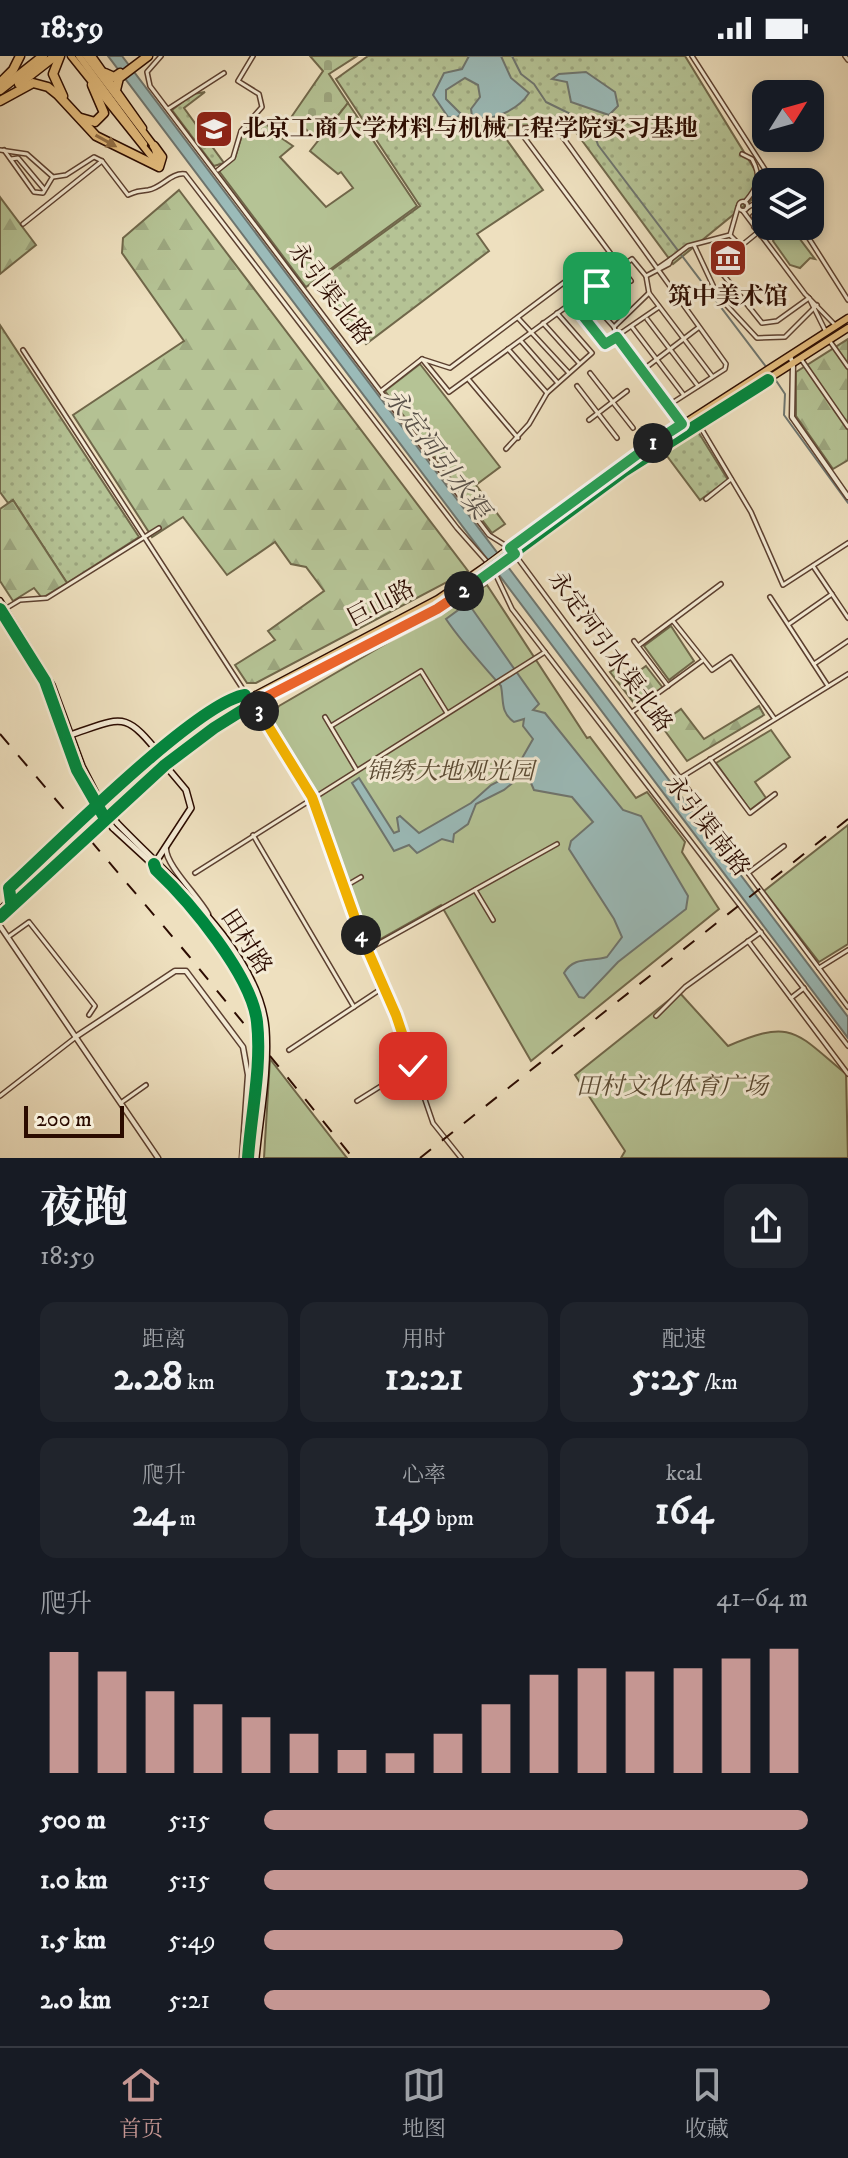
<!DOCTYPE html>
<html lang="zh">
<head>
<meta charset="utf-8">
<style>
  :root { --surface:#171b24; --page:#20242c; --text:#f1f3f6; --muted:#9ea1a6; --line:#363941; --accent:#c59692 }
  body { margin:0; font-family:"IM FELL DW Pica","Noto Serif SC",serif; background:var(--page); color:var(--text); height:100vh; display:flex; flex-direction:column; font-size:30px; white-space:nowrap }
  * { box-sizing:border-box; margin:0 }
  p { font-size:26px; color:var(--muted) }
  .icon { flex:none; width:44px; height:44px; fill:none; stroke:currentColor; stroke-width:2; stroke-linecap:round; stroke-linejoin:round }
  .map { position:relative; height:1102px; overflow:hidden }
  .drawer { display:flex; flex-direction:column; background:var(--surface); flex:1 }
  .drawer>* { flex:none }
  .needle { width:52px; rotate:53deg }
  .controls { position:absolute; left:752px; top:24px; display:grid; gap:16px }
  .controls a { display:grid; place-items:center; width:72px; height:72px; border-radius:16px; background:var(--surface); box-shadow:0 4px 12px #0003; font-size:40px }
  .scale { position:absolute; left:24px; bottom:20px; width:100px; box-sizing:border-box; padding-left:8px; border:4px solid #2b0b00; border-top:0; font-size:22px; line-height:28px; white-space:nowrap; color:#2b0b00; -webkit-text-stroke:6px #f4ebd5; paint-order:stroke }
  .pin { position:absolute; display:grid; place-items:center; width:68px; height:68px; color:#fff; margin:-34px; border-radius:16px; box-shadow:0 4px 12px #0006 }
  .km { position:absolute; width:40px; height:40px; margin:-20px; border-radius:50%; background:#222; color:#fff; font-size:22px; line-height:40px; text-align:center }
  .round { display:grid; place-items:center; flex:none; width:84px; height:84px; border-radius:16px; background:var(--page) }
  .summary { display:flex; align-items:center; justify-content:space-between; height:136px; padding:0 40px }
  h1 { font-size:44px; font-weight:800; line-height:60px }
  .figures { display:grid; grid-template-columns:repeat(3,1fr); gap:12px; height:136px; padding:8px 40px }
  .figures div { display:grid; align-content:center; border-radius:16px; background:var(--page); text-align:center }
  .figures b { font-size:40px; font-weight:800 }
  .figures small { font-size:22px; font-weight:400 }
  .figures p { font-size:22px }
  .chart { height:224px; padding:16px 40px }
  .chart p { display:flex; justify-content:space-between }
  .chart svg { width:100%; height:144px; margin-top:8px; stroke:var(--accent); stroke-width:6 }
  ul { padding:0 40px; list-style:none; font-size:26px }
  li { display:grid; grid-template-columns:128px 96px 1fr; align-items:center; height:60px }
  li i { height:20px; border-radius:10px; background:var(--accent) }
  .status { display:flex; justify-content:space-between; align-items:center; height:56px; padding:0 40px; background:var(--surface); direction:ltr }
  .status svg { height:22px; fill:currentColor }
  .menu { display:flex; justify-content:space-around; align-items:center; height:112px; border-top:2px solid var(--line); background:var(--surface); font-size:22px; color:var(--muted) }
  .menu a { display:grid; justify-items:center; gap:4px }
  .menu .active { color:var(--accent) }
  .map>svg:first-child { display:block }
</style>
</head>
<body>
<div class="status"><b>18:59</b><svg viewBox="0 0 49 12"><path d="M0 12V9h3v3zM5 12V6h3v6zM10 12V3h3v9zM15 12V0h3v12zM26 1h20v11H26zM47 4h2v5h-2z"/></svg></div>
<div class="map">
<svg width="848" height="1102" viewBox="0 0 848 1102">
  <defs>
    <pattern id="grass-dots" width="8" height="8" patternUnits="userSpaceOnUse" patternTransform="scale(2)"><rect width="8" height="8" fill="#b5c395"/><path d="M2 2h.1M6 6h.1" fill="none" stroke="#9ca67f" stroke-width="1.8" stroke-linecap="round"/></pattern>
    <pattern id="forest-firs" width="22" height="20" patternUnits="userSpaceOnUse" patternTransform="scale(2)"><rect width="22" height="20" fill="#b5c395"/><path d="M5 1l3.5 6h-7zM16 11l3.5 6h-7z" fill="#9ca67f"/></pattern>
    <pattern id="cemetery-stones" width="16" height="16" patternUnits="userSpaceOnUse" patternTransform="scale(2)"><rect width="16" height="16" fill="#b5c395"/><path d="M2 7V4a2 2 0 0 1 4 0v3zM10 15v-3a2 2 0 0 1 4 0v3z" fill="#9ca67f"/></pattern>
  </defs>
  <rect width="100%" height="100%" fill="#eee0bf"/>
  <filter id="stains"><feTurbulence type="fractalNoise" baseFrequency=".0025" numOctaves="4"/><feColorMatrix values="0 0 0 0 .2 0 0 0 0 .09 0 0 0 0 .02 0 0 0 .5 -.17"/></filter>
  <radialGradient id="worn" r=".72"><stop offset=".6" stop-color="#630" stop-opacity="0"/><stop offset="1" stop-color="#630" stop-opacity=".3"/></radialGradient>
  <g fill="url(#grass-dots)" stroke="#70674a" stroke-width="2">
    <polygon points="368,0 685,0 766,132 673,208 572,71 509,69 504,80 543,134 477,178 489,195 366,288 318,224 420,150 336,23"/>
    <polygon points="205,36 184,52 224,107 214,110 172,54 193,38"/>
    <polygon points="0,269 139,481 67,527 13,444 8,447 0,436"/>
    <polygon points="697,374 728,424 700,444 664,396"/>
  </g>
  <g fill="url(#forest-firs)" stroke="#70674a" stroke-width="2">
    <polygon points="179,134 468,515 256,627 247,627 235,609 275,584 268,575 324,535 306,511 291,508 275,486 227,519 183,461 152,481 73,359 184,285 122,197 123,182"/>
    <polygon points="0,141 36,189 0,218"/>
    <polygon points="848,283 848,404 833,413 796,360 796,316"/>
    <polygon points="13,444 67,527 42,542 34,532 13,545 0,525 0,453"/>
    <polygon points="646,610 663,632 637,651 610,616 618,611 628,623"/>
    <polygon points="759,650 764,659 687,705 660,668 681,653 704,683"/>
  </g>
  <polygon fill="url(#cemetery-stones)" stroke="#70674a" stroke-width="2" points="310,0 357,0 329,18 348,47 318,85 292,60 323,15"/>
  <g fill="#b5c395" stroke="#70674a" stroke-width="2">
    <polygon points="348,47 417,150 306,231 219,115 235,102 243,76 263,64 274,77 293,90 280,101 326,151 353,132 341,116 338,118 310,95"/>
    <polygon points="790,170 815,203 810,202 800,212 790,209 773,185 778,174"/>
    <polygon points="420,308 500,411 476,429 505,468 492,477 385,335"/>
    <polygon points="487,529 587,682 590,681 636,742 647,736 685,786 682,796 719,853 531,1005 441,849 368,890 319,742 269,661 279,650"/>
    <polygon points="671,570 694,605 669,624 644,590"/>
    <polygon points="771,674 790,701 755,726 766,742 750,754 716,707"/>
    <polygon points="848,769 848,888 819,906 764,835"/>
    <path d="M679,936L728,990C793,962 795,976 846,1018L848,1102H621L625,1095L575,1019Z"/>
    <polygon points="270,1003 347,1102 264,1102"/>
  </g>
  <g fill="#9bbbb9" stroke="#6e756f" stroke-width="2">
    <polygon points="108,0 122,0 848,961 848,982"/>
    <path d="M469,0H501L511,22L529,37C519,53 490,68 472,60L471,53L480,41L478,29L465,22L446,34V43L461,58L456,62L448,61L433,39L444,17L462,13Z"/>
    <polygon points="586,16 615,36 618,50 609,59 571,46 567,26 552,23 559,18"/>
    <path d="M468,547L539,648L533,654L545,657L623,754L641,760L688,840L686,853L618,906L584,942L579,941L564,917C574,900 590,906 607,901L622,881L614,863L569,793L571,785L593,766L572,741L534,734L521,704L533,683L523,670L524,663L514,666C500,656 504,645 501,630C482,608 462,587 446,563Z"/>
    <polygon points="517,710 521,720 504,734 476,748 468,768 454,778 453,786 442,783 417,797 409,789 394,795 352,727 359,722 394,777 399,775 397,762 400,760 419,777 471,747 491,729 511,719"/>
  </g>
  <g fill="none" stroke-linecap="round" stroke-linejoin="round">
    <g stroke="#6e756f" stroke-width="2">
      <polyline points="512,0 521,18 534,28 546,46 591,68 598,89 767,312"/>
      <polyline points="775,323 785,338 784,359 848,447"/>
    </g>
    <defs>
      <g id="minor">
        <polyline points="161,0 147,16 150,30 489,479 508,491"/>
        <polyline points="692,0 773,126"/>
        <polyline points="845,0 848,4"/>
        <polyline points="168,53 224,17"/>
        <path d="M0,94L27,98L53,121L66,119L94,101L102,105L128,139C137,135 139,135 148,134C162,132 171,116 185,118L457,472L488,507"/>
        <polyline points="4,94 34,136 43,137 52,122"/>
        <path d="M742,98L752,103C762,121 758,131 745,146"/>
        <polyline points="11,103 18,102 44,133"/>
        <polyline points="218,114 233,102 241,75 262,51 259,38 238,25 253,0"/>
        <circle cx="743" cy="150" r="4.5"/>
        <polyline points="747,152 766,140"/>
        <polyline points="743,155 805,238 836,270"/>
        <polyline points="753,160 766,150"/>
        <polyline points="23,168 102,105"/>
        <polyline points="801,170 848,244"/>
        <polyline points="754,171 766,162"/>
        <polyline points="730,179 741,190 757,177"/>
        <polyline points="761,180 772,170"/>
        <polyline points="694,189 718,240 757,282 785,281 817,249"/>
        <polyline points="671,203 688,190 730,179 738,151"/>
        <polyline points="658,212 671,203 669,208 646,220 649,237 712,320"/>
        <polyline points="721,216 762,267 777,265 809,242"/>
        <polyline points="631,225 521,77 524,72 554,69 726,308 725,313 669,349"/>
        <polyline points="585,239 614,271 649,237"/>
        <polyline points="809,242 826,276"/>
        <polyline points="571,245 605,288 659,251"/>
        <polyline points="518,262 568,316"/>
        <polyline points="647,263 698,330"/>
        <polyline points="543,267 579,307"/>
        <polyline points="614,271 617,281 682,368"/>
        <polyline points="632,271 683,338"/>
        <polyline points="829,284 848,311"/>
        <polyline points="521,285 557,326"/>
        <polyline points="508,293 547,337"/>
        <polyline points="23,294 248,641"/>
        <polyline points="422,303 449,336 632,203 646,220"/>
        <polyline points="801,303 848,371"/>
        <polyline points="644,313 698,272"/>
        <polyline points="590,317 633,372"/>
        <polyline points="469,324 518,382"/>
        <polyline points="577,330 617,382"/>
        <polyline points="381,335 422,303 450,312 586,210 601,226"/>
        <polyline points="589,364 627,335"/>
        <polyline points="698,367 751,456 783,529 848,487"/>
        <polyline points="506,393 529,368 547,337 592,297 557,257"/>
        <polyline points="706,443 731,423"/>
        <polyline points="516,500 680,722"/>
        <polyline points="813,510 848,562"/>
        <polyline points="493,513 512,553 848,990"/>
        <polyline points="770,541 828,630"/>
        <polyline points="5,553 20,544 47,542 159,472"/>
        <polyline points="673,565 712,614 731,601 774,662"/>
        <polyline points="789,568 832,538"/>
        <polyline points="634,585 668,630"/>
        <polyline points="638,590 721,528"/>
        <polyline points="814,608 848,585"/>
        <polyline points="254,647 312,741 367,894 396,959 433,1067 461,1102"/>
        <polyline points="632,656 702,605"/>
        <polyline points="325,661 356,713"/>
        <polyline points="331,670 421,615 447,657"/>
        <polyline points="710,703 750,757 775,738"/>
        <polyline points="253,779 354,951"/>
        <polyline points="784,790 748,817 680,722 848,618"/>
        <polyline points="195,817 545,596"/>
        <polyline points="748,817 848,951"/>
        <polyline points="344,831 361,821"/>
        <polyline points="475,834 493,864"/>
        <polyline points="8,881 29,866 95,950 89,959"/>
        <polyline points="748,885 848,1018"/>
        <polyline points="367,894 557,788"/>
        <polyline points="819,912 848,894"/>
        <polyline points="791,942 804,932"/>
        <polyline points="656,960 685,931 761,876"/>
        <polyline points="289,994 384,931"/>
        <polyline points="0,1040 76,981"/>
        <polyline points="357,1045 413,1010"/>
        <polyline points="122,1046 146,1029"/>
      </g>
      <g id="tertiary">
        <polyline points="790,300 793,308 792,361 848,441"/>
        <path d="M166,793C166,809 198,840 208,858"/>
        <polyline points="0,870 158,1102"/>
        <polyline points="77,980 175,915 186,915 243,991 248,1019 242,1102"/>
      </g>
      <g id="secondary">
        <polyline points="0,545 52,629 82,710 99,743"/>
        <polyline points="0,553 45,625 77,714 94,747"/>
        <path d="M70,679C124,661 124,654 162,701"/>
        <path d="M117,767C167,819 259,895 266,973C269,1015 260,1060 256,1102"/>
        <polyline points="113,772 187,840 255,943 262,985 252,1102"/>
        <polyline points="157,804 191,752 186,734 165,709"/>
      </g>
      <g id="primary">
        <polyline points="71,0 155,105 157,101 154,90 86,0"/>
        <polyline points="79,0 144,88"/>
        <polyline points="92,0 143,72"/>
        <polyline points="502,498 615,412 848,262"/>
        <polyline points="507,504 624,415 848,272"/>
        <polyline points="0,855 32,821 162,701 216,660 438,543 486,510"/>
        <polyline points="0,861 165,709 214,672 254,647 437,553 490,516"/>
      </g>
      <g id="motorway">
        <polyline points="60,0 53,18 63,40"/>
        <polyline points="105,17 114,21 120,17"/>
        <polyline points="0,27 13,14 20,0"/>
        <polyline points="19,28 55,0"/>
        <polyline points="0,34 43,0"/>
        <polyline points="116,34 119,22 148,0"/>
        <polyline points="0,45 33,27 48,31 58,39 96,80 159,111 162,101 154,90"/>
        <polyline points="81,62 95,66 104,57 92,29"/>
      </g>
    </defs>
    <use href="#minor" stroke="#5c4030" stroke-width="6"/>
    <use href="#tertiary" stroke="#5c4030" stroke-width="7"/>
    <use href="#secondary" stroke="#2b0b00" stroke-width="8"/>
    <use href="#primary" stroke="#2b0b00" stroke-width="9"/>
    <use href="#motorway" stroke="#2b0b00" stroke-width="11"/>
    <use href="#minor" stroke="#f4ebd5" stroke-width="3"/>
    <use href="#tertiary" stroke="#f4ebd5" stroke-width="4"/>
    <use href="#secondary" stroke="#f4ebd5" stroke-width="5"/>
    <use href="#primary" stroke="#e7c080" stroke-width="6"/>
    <use href="#motorway" stroke="#e7c080" stroke-width="8"/>
    <g stroke="#2b0b00" stroke-width="2" stroke-dasharray="14 14" stroke-linecap="butt">
      <polyline points="0,678 188,899 353,1102"/>
      <polyline points="420,1102 848,763"/>
    </g>
    <defs>
      <g id="secondary-bridge">
        <polyline points="99,743 117,767"/>
        <polyline points="94,747 113,772"/>
      </g>
      <g id="primary-bridge">
        <polyline points="486,510 502,498"/>
        <polyline points="490,516 507,504"/>
      </g>
    </defs>
    <use href="#secondary-bridge" stroke="#2b0b00" stroke-width="8" stroke-linecap="butt"/>
    <use href="#primary-bridge" stroke="#2b0b00" stroke-width="9" stroke-linecap="butt"/>
    <use href="#secondary-bridge" stroke="#f4ebd5" stroke-width="5"/>
    <use href="#primary-bridge" stroke="#e7c080" stroke-width="6"/>
    <defs>
      <g id="cycleway">
        <polyline points="0,553 45,625 77,714 103,759"/>
        <path d="M154,808L156,814C190,846 252,920 257,966C262,1010 251,1058 248,1102"/>
        <path d="M11,846L9,832C52,793 197,646 245,639"/>
        <polyline points="0,861 165,709 214,672 254,647 437,553 624,415 768,324"/>
      </g>
    </defs>
    <use href="#cycleway" stroke="#f4ebd5" stroke-width="17"/>
    <use href="#cycleway" stroke="#00873e" stroke-width="12"/>
  </g>
  <defs><path id="oneway-solid" d="M-6-.8H1V-3.2L6.5 0L1 3.2V.8H-6Z" transform="scale(2)"/></defs>
  <use fill="#926f46" href="#oneway-solid" transform="translate(106 85) rotate(29)"/>
  <g fill="none" stroke-linecap="round" stroke-linejoin="round">
    <defs>
      <polyline id="split-1" points="597,230 593,229 571,245 605,288 617,281 682,368 653,387"/>
      <polyline id="split-2" points="464,535 515,498 510,492 653,387"/>
      <polyline id="split-3" points="259,655 254,647 437,553 464,535"/>
      <polyline id="split-4" points="259,655 312,741 361,879"/>
      <polyline id="split-5" points="361,879 396,959 413,1010"/>
    </defs>
    <use href="#split-1" stroke="#fff" stroke-width="16"/>
    <use href="#split-2" stroke="#fff" stroke-width="16"/>
    <use href="#split-3" stroke="#fff" stroke-width="16"/>
    <use href="#split-4" stroke="#fff" stroke-width="16"/>
    <use href="#split-5" stroke="#fff" stroke-width="16"/>
    <use href="#split-1" stroke="#22a559" stroke-width="10"/>
    <use href="#split-2" stroke="#22a559" stroke-width="10"/>
    <use href="#split-3" stroke="#f0652b" stroke-width="10"/>
    <use href="#split-4" stroke="#f5b400" stroke-width="10"/>
    <use href="#split-5" stroke="#f5b400" stroke-width="10"/>
  </g>
  <defs>
    <symbol id="university-square" viewBox="-11 -11 22 22"><rect x="-9" y="-9" width="18" height="18" rx="4" fill="#8f2418" stroke="#f4ebd5"/><path d="M0-5L7-2L0 1L-7-2ZM-4 1L0 2.5L4 1V4Q0 6-4 4Z" fill="#fff"/></symbol>
    <symbol id="museum-square" viewBox="-11 -11 22 22"><rect x="-9" y="-9" width="18" height="18" rx="4" fill="#8f2418" stroke="#f4ebd5"/><path d="M0-6L6-3V-2H-6V-3ZM-5-1h2V3h-2ZM-1-1h2V3h-2ZM3-1h2V3H3ZM-6 4H6V6H-6Z" fill="#fff"/></symbol>
  </defs>
  <g fill-rule="evenodd">
    <use href="#university-square" x="192" y="51" width="44" height="44"/>
    <use href="#museum-square" x="706" y="180" width="44" height="44"/>
  </g>
  <g text-anchor="middle" dominant-baseline="central" stroke-width="6" stroke-linejoin="round" paint-order="stroke">
    <g font-size="24" font-weight="bold" fill="#2b0b00" stroke="#f4ebd5" text-anchor="start">
      <text x="242" y="73">北京工商大学材料与机械工程学院实习基地</text>
      <text x="728" y="241" text-anchor="middle">筑中美术馆</text>
    </g>
    <g font-size="24" fill="#2b0b00" stroke="#f4ebd5">
      <text transform="translate(330 238) rotate(53)">永引渠北路</text>
      <text transform="translate(381 548) rotate(-28)">巨山路</text>
      <text transform="translate(610 596) rotate(54)">永定河引水渠北路</text>
      <text transform="translate(707 770) rotate(52)">永引渠南路</text>
      <text transform="translate(246 886) rotate(57)">田村路</text>
    </g>
    <g font-size="24" font-style="italic" fill="#5b4b34" stroke="#f4ebd5">
      <text x="450" y="716">锦绣大地观光园</text>
      <text x="672" y="1031">田村文化体育广场</text>
    </g>
    <g font-size="26" font-style="italic" fill="#58514a" stroke="#f4ebd5">
      <text transform="translate(436 398) rotate(53)">永定河引水渠</text>
    </g>
  </g>
  <rect width="100%" height="100%" filter="url(#stains)"/>
  <rect width="100%" height="100%" fill="url(#worn)"/>
</svg>
<div class="controls">
<a><svg class="needle" viewBox="-14 -14 28 28"><path d="M0-13l5 13h-10z" fill="#e53935"/><path d="M0 13l5-13h-10z" fill="#9ea1a6"/></svg></a>
<a><svg class="icon" aria-label="layers" viewBox="0 0 24 24"><path d="M12 4l9 5-9 5-9-5zM3 14l9 5 9-5"/></svg></a>
</div>
<div class="scale">200 m</div>
<div class="pin" style="left:597px;top:230px;background:#1e9e55"><svg class="icon" aria-label="arrive" viewBox="0 0 24 24"><path d="M6 21V4h12l-3 4 3 4H6"/></svg></div>
<div class="pin" style="left:413px;top:1010px;background:#d93025"><svg class="icon" aria-label="check" viewBox="0 0 24 24"><path d="M5 12l5 5 9-10"/></svg></div>
<b class="km" style="left:653px;top:387px">1</b>
<b class="km" style="left:464px;top:535px">2</b>
<b class="km" style="left:259px;top:655px">3</b>
<b class="km" style="left:361px;top:879px">4</b>
</div>
<section class="drawer">
<div class="summary"><div><h1>夜跑</h1><p>18:59</p></div><a class="round"><svg class="icon" aria-label="share" viewBox="0 0 24 24"><path d="M12 15V3M7 8l5-5 5 5M5 13v7h14v-7"/></svg></a></div>
<div class="figures">
<div><p>距离</p><b>2.28<small> km</small></b></div>
<div><p>用时</p><b>12:21</b></div>
<div><p>配速</p><b>5:25<small> /km</small></b></div>
</div>
<div class="figures">
<div><p>爬升</p><b>24<small> m</small></b></div>
<div><p>心率</p><b>149<small> bpm</small></b></div>
<div><p>kcal</p><b>164</b></div>
</div>
<div class="chart"><p><span>爬升</span>41–64 m</p>
<svg viewBox="0 0 160 44" preserveAspectRatio="none"><path d="M5 44V7M15 44V13M25 44V19M35 44V23M45 44V27M55 44V32M65 44V37M75 44V38M85 44V32M95 44V23M105 44V14M115 44V12M125 44V13M135 44V12M145 44V9M155 44V6"/></svg>
</div>
<ul>
<li><b>500 m</b>5:15<i style="width:100%"></i></li>
<li><b>1.0 km</b>5:15<i style="width:100%"></i></li>
<li><b>1.5 km</b>5:49<i style="width:66%"></i></li>
<li><b>2.0 km</b>5:21<i style="width:93%"></i></li>
</ul>
</section>
<nav class="menu">
<a class="active"><svg class="icon" aria-label="home" viewBox="0 0 24 24"><path d="M3 11l9-7 9 7M6 9v11h12V9"/></svg>首页</a>
<a><svg class="icon" aria-label="map" viewBox="0 0 24 24"><path d="M3 6l6-2 6 2 6-2v14l-6 2-6-2-6 2zM9 4v14M15 6v14"/></svg>地图</a>
<a><svg class="icon" aria-label="saved" viewBox="0 0 24 24"><path d="M7 4h10v16l-5-4-5 4z"/></svg>收藏</a>
</nav>
</body>
</html>
